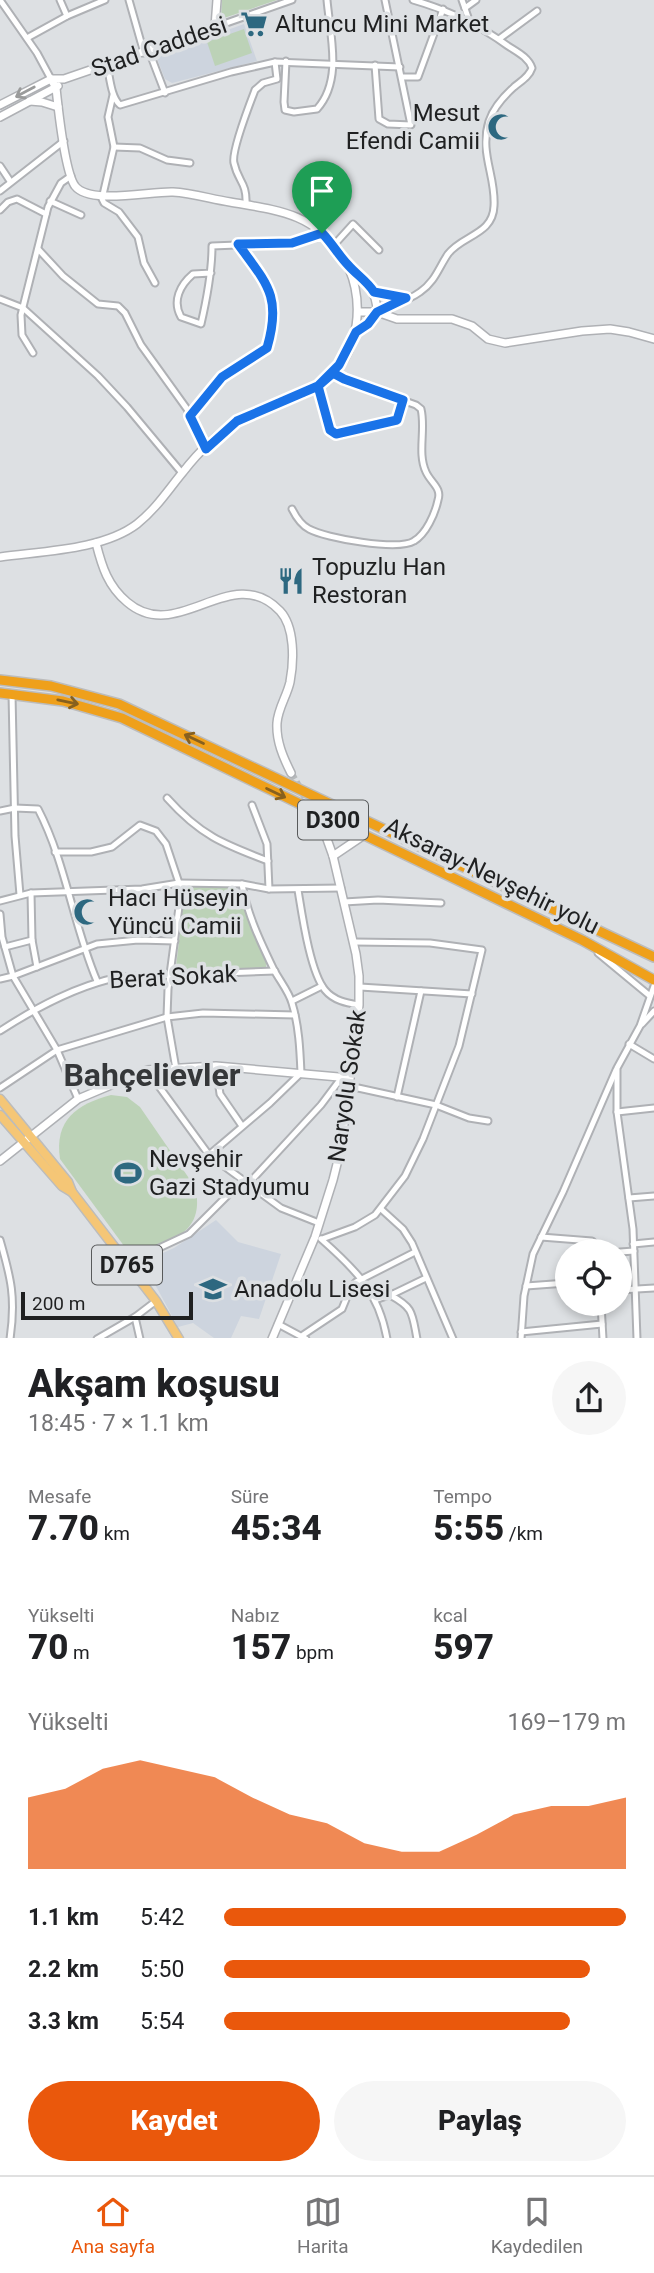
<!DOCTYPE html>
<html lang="tr">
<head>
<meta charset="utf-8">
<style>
  :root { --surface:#fff; --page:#f6f6f6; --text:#202124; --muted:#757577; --line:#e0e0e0; --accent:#ea580c }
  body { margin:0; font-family:Roboto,sans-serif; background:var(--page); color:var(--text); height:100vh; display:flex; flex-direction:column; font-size:26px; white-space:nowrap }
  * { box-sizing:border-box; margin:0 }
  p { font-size:23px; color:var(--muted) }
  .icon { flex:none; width:38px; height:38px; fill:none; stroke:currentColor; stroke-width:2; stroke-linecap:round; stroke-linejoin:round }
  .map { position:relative; height:1338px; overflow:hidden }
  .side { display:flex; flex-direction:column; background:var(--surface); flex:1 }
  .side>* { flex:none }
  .tools { position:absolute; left:555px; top:1239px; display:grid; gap:14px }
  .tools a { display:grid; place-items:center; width:77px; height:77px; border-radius:50%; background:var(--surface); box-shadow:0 4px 10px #0003; font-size:35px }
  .scale { position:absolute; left:21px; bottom:18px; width:172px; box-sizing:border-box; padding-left:7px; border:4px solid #1f2021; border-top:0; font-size:19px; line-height:24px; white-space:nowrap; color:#1f2021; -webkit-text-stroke:5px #dde0e3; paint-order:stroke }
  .pin { position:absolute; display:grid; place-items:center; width:60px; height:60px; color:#fff; margin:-72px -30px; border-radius:50% 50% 50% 0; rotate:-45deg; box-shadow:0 0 7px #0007 }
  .pin .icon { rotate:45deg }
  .round { display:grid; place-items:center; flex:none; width:74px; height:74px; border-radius:37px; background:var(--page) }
  .overview { display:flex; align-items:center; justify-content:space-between; height:119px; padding:0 28px }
  h1 { font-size:38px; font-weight:800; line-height:52px }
  .stats { display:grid; grid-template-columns:repeat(3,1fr); gap:10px; height:119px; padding:7px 28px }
  .stats div { display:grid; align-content:center }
  .stats b { font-size:35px; font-weight:800 }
  .stats small { font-size:19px; font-weight:400 }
  .stats p { font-size:19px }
  .chart { height:196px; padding:14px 28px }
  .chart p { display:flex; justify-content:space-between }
  .chart svg { width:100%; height:126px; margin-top:7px; fill:var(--accent); opacity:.7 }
  .cta { display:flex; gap:14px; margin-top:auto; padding:14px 28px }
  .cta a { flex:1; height:80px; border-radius:42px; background:var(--accent); color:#fff; font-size:28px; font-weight:800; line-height:80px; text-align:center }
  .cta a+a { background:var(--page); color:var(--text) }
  ul { padding:0 28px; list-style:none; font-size:23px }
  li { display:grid; grid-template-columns:112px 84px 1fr; align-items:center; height:52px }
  li i { height:18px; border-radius:9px; background:var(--accent) }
  .tab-bar { display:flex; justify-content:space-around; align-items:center; height:98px; border-top:2px solid var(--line); background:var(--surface); font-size:19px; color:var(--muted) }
  .tab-bar a { display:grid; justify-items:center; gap:4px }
  .tab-bar .active { color:var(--accent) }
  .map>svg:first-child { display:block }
</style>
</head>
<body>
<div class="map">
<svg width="654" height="1339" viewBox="0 0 654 1339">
  <rect width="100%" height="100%" fill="#dde0e3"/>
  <g fill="#cdd4de">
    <polygon points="244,24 257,61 172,83 165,79 156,56"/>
    <polygon points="216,1220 238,1242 281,1254 259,1319 241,1316 231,1338 214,1338 193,1323 178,1327 143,1262 174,1248"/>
  </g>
  <g fill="#bcd2b7">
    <polygon points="222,0 277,0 221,19"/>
    <polygon points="244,29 252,53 215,66 207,42"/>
    <polygon points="188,887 229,887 237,890 267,959 266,967 261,969 181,970 176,967 185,890"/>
    <path d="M111,1095L127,1097L140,1107L195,1187C207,1235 165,1246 127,1250L60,1159C54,1120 77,1104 111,1095Z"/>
  </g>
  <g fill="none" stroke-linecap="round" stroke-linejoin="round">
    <polyline stroke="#b7babc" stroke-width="7" stroke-dasharray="7 3.5" stroke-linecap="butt" points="291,773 323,828"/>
    <defs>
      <g id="street">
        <polyline points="0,0 37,53 51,79"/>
        <polyline points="60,0 67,16"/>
        <polyline points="129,0 144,53"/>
        <polyline points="462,0 469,20"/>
        <polyline points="465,8 476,0"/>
        <polyline points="215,27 292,0"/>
        <polyline points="27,38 67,16 105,0"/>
        <polyline points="499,39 537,11"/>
        <polyline points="149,51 165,93"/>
        <path d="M286,61L284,102L285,110L294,112L317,109C343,80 330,35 327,0"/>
        <path d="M107,65C110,78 111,97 120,105L231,72L275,62L400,67"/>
        <polyline points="375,65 379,119 388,124 411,125 385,0"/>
        <polyline points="402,77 418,77 443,9"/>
        <polyline points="113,95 108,117 114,147 102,199 104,203 119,212 138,237 144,263 155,283"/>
        <polyline points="114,147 140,148 167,160 190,163"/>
        <polyline points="0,166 10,181"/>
        <polyline points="0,191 64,141"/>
        <polyline points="50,201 81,215"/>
        <path d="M246,204C247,182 238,182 234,163C231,152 250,103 255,90L263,83L277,79L275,62"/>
        <polyline points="0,210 8,202 17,199 46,214"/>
        <polyline points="334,245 353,224 379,250"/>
        <polyline points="38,249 63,276 98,304 118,306 125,313 141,345 187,409 206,449"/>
        <path d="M211,273L193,274C180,285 172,301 181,317L201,324C207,298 212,273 212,246L292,243L322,233"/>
        <polyline points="374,292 406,298"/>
        <polyline points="0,299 23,308 98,376 127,407 182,473"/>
        <path d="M377,312C390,306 408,301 420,292C435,282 439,267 448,254C462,235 493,235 494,206C496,176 479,153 489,121C493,109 504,96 514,87C521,81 529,77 532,68C528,57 517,52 508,46C478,24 448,10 413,0"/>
        <polyline points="33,353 22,335 21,315 48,207 61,183 71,176"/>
        <polyline points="318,386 330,430 336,434 397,420 403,400"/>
        <path d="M189,416L222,377L267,348C282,296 267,284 238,244"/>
        <path d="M292,509C296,517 301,525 309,529C325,538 398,551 414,541C426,534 435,514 438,500C442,488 431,483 426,472C417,453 426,429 421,409L416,405L344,379L333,373"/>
        <polyline points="12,694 15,836 20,895"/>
        <path d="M167,798C200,835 223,844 268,861"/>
        <polyline points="252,805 267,844 269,889"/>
        <path d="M0,811L15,808L38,809C66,863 73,925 97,981"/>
        <polyline points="55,852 91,852 112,847 140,825 156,831 166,844 179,883 179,907 168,989 167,1017 176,1069"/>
        <path d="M298,890C302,914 310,972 325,990C334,1001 347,1003 359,1005"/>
        <polyline points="31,893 32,940 37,967"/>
        <polyline points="0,901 31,893 142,889 179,883 242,884 269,889 341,888"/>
        <polyline points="344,902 378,900 441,903"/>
        <polyline points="0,914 2,937 13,976 57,1050 78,1099"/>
        <polyline points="5,947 32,940"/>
        <polyline points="598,953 650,996"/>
        <polyline points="0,979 13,976 97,944 138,940 175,941"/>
        <polyline points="360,987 472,994"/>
        <polyline points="292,1001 322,986"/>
        <polyline points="642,1024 654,1011"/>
        <path d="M0,1031C37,1007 76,986 119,977L275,971"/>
        <polyline points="629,1044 654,1059"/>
        <polyline points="216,1066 220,1094 242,1126"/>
        <polyline points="147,1070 209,1155 281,1208 319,1223"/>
        <polyline points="349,1086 436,1105 469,1118 488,1121"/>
        <polyline points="0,1088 57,1050 167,1017 203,1013 295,1015"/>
        <polyline points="397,1097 421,991"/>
        <polyline points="617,1112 654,1108"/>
        <path d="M209,1155L270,1103L301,1073C300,1050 299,1026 292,1003C289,992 280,981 274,970C261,943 247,914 242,884"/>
        <polyline points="249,1183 321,1105 342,1077"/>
        <polyline points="629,1198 654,1196"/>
        <polyline points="381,1209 403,1229 412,1243 453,1339"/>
        <polyline points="541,1237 592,1241 596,1245 597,1251"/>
        <path d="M321,1239C355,1269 379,1292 387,1339"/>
        <polyline points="322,1239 355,1227 375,1215 405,1176 423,1139 459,1046 482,950 430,943 354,942"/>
        <path d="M0,1240C11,1278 16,1298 10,1339"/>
        <polyline points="633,1244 654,1242"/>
        <polyline points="620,1252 634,1251"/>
        <polyline points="127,1265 142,1256 189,1234 243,1180"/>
        <polyline points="526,1286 567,1283"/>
        <polyline points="620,1290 654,1288"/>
        <path d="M390,1295C414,1308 412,1313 417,1339"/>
        <polyline points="375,1300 395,1293 426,1278"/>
        <polyline points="601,1304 603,1339"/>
        <polyline points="135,1317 140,1339"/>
        <polyline points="278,1324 306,1339"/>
        <polyline points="521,1332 602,1324"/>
        <polyline points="303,1335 342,1309 351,1287 356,1282 415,1252"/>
        <polyline points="97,1339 135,1317 156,1301"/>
        <polyline points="521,1339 524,1296 533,1254 563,1192 616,1070"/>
        <polyline points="637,1339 633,1229 617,1112 617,1068 640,1026 654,986"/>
      </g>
      <g id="secondary">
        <polyline points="30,101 42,102 58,107"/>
        <polyline points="0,105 51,79 64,79 215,27 217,0"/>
        <polyline points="0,117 58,86"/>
        <path d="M347,264C364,279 377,289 377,312"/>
        <polyline points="358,312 377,312 397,319 452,319 472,326 488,339 505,343 582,331 610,329 629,332 654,339"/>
        <polyline points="356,332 368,324 377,312"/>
        <path d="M96,543C102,567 108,586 127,602C178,646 231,560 280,611C295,627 294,661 290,682C287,696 278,708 277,723C276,741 283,757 291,773"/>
        <path d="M0,557C42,551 103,550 137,524C156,509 168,490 183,472C197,454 217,434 237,422C262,406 294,402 319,386C362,358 368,294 341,254C312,212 275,210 230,202C211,199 192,193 173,192C150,191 90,205 75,186C65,172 58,107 56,88L51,79"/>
        <polyline points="333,856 364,835"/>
        <polyline points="0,1161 78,1099 147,1070 216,1066 350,1078"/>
        <polyline points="272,1339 315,1237 333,1180 341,1148 359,1005 359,976 356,954 333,856 323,828"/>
      </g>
      <g id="primary">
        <polyline points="0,1099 68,1182 72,1192 156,1301 179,1339"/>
        <polyline points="0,1115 62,1186 72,1192"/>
      </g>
      <g id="highway">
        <polyline points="0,680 51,686 119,704 654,957"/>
        <polyline points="0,693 63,701 122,718 582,940 654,980"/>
      </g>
    </defs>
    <use href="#street" stroke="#afb1b5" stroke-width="9"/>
    <use href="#secondary" stroke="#afb1b5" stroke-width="10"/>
    <use href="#primary" stroke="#bcbcbc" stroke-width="11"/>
    <use href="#highway" stroke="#bcbcbc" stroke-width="12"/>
    <use href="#street" stroke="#fff" stroke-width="5"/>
    <use href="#secondary" stroke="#fff" stroke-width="7"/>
    <use href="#primary" stroke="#f5c676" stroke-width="8"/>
    <use href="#highway" stroke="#efa01b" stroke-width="9"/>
  </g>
  <defs><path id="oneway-shaft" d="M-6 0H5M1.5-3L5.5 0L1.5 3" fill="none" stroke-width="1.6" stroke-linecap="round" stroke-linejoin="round" transform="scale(1.75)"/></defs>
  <use stroke="#9a9b9b" href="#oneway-shaft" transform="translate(25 92) rotate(152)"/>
  <g stroke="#87601e">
    <use href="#oneway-shaft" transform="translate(68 702) rotate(12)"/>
    <use href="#oneway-shaft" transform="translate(194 739) rotate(-155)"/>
    <use href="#oneway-shaft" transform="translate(276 793) rotate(26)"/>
  </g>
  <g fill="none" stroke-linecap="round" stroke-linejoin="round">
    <defs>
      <path id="route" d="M322,233L292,243L238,244C267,284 282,296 267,348L222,377L190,416L206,449L237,421L318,386L333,373L344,379L403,400L397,420L336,434L330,430L318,386L339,365L356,332L368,324L377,312L406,298L374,292C367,281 357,275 349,266C339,256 332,243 322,233"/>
    </defs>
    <use href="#route" stroke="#fff" stroke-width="14"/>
    <use href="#route" stroke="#1a73e8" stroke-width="9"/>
  </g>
  <defs>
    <symbol id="supermarket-bare" viewBox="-9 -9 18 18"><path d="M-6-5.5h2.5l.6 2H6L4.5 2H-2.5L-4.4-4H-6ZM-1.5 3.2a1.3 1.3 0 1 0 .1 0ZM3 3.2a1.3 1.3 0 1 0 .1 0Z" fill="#2d6880" stroke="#dde0e3" stroke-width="2.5" paint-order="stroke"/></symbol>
    <symbol id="mosque-bare" viewBox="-9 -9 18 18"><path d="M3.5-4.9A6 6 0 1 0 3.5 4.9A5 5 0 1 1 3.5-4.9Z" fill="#2d6880" stroke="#dde0e3" stroke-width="2.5" paint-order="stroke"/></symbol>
    <symbol id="restaurant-bare" viewBox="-9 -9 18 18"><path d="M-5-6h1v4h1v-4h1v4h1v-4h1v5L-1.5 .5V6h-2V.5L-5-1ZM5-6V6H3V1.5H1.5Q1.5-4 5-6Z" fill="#2d6880" stroke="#dde0e3" stroke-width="2.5" paint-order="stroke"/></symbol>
    <symbol id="stadium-bare" viewBox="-9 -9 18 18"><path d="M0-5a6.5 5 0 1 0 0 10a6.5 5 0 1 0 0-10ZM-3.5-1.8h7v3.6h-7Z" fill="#2d6880" stroke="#dde0e3" stroke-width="2.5" paint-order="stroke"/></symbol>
    <symbol id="school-bare" viewBox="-9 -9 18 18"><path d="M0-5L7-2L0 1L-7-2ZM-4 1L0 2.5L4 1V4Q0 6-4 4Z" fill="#2d6880" stroke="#dde0e3" stroke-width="2.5" paint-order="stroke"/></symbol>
  </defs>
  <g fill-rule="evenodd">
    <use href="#supermarket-bare" x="235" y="5" width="38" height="38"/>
    <use href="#mosque-bare" x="482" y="108" width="38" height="38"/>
    <use href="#restaurant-bare" x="272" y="562" width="38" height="38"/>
    <use href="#mosque-bare" x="68" y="893" width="38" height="38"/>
    <use href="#stadium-bare" x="109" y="1154" width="38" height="38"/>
    <use href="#school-bare" x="194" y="1270" width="38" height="38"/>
  </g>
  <g text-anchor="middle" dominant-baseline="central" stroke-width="7" stroke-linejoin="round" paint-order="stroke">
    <g fill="#dde0e3" stroke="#585a5b" stroke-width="2">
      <rect x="298" y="800.5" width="70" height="39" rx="5"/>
      <rect x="92" y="1245.5" width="70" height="39" rx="5"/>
    </g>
    <g font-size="23" font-weight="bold" fill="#1f2021">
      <text x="333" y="820">D300</text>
      <text x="127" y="1265">D765</text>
    </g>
    <g font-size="24" fill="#1f2021" stroke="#dde0e3" text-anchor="start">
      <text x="275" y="24">Altuncu Mini Market</text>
      <text x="480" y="113" text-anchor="end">Mesut<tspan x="480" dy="28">Efendi Camii</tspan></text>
      <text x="312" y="567">Topuzlu Han<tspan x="312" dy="28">Restoran</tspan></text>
      <text x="108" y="898">Hacı Hüseyin<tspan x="108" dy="28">Yüncü Camii</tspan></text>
      <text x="149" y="1159">Nevşehir<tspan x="149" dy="28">Gazi Stadyumu</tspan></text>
      <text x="234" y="1289">Anadolu Lisesi</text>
    </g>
    <g font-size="24" fill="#1f2021" stroke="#dde0e3">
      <text transform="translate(159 47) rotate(-19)">Stad Caddesi</text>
      <text transform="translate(492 876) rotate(26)">Aksaray-Nevşehir yolu</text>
      <text transform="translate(173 977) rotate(-3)">Berat Sokak</text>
      <text transform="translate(347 1086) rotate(-82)">Naryolu Sokak</text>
    </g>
    <g font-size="32" font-weight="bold" fill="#353739" stroke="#dde0e3">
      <text x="152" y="1075">Bahçelievler</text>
    </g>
  </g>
</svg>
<div class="tools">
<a><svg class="icon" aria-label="locate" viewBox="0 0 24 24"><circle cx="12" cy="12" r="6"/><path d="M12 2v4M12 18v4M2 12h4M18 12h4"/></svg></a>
</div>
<div class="scale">200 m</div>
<div class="pin" style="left:322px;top:233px;background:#1e9e55"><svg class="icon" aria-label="arrive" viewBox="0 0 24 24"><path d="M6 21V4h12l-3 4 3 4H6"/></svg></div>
</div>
<section class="side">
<div class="overview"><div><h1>Akşam koşusu</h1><p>18:45 · 7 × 1.1 km</p></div><a class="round"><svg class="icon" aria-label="share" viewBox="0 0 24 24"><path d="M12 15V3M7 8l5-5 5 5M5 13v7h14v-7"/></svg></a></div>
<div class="stats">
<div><p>Mesafe</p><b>7.70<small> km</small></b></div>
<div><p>Süre</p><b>45:34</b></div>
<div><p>Tempo</p><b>5:55<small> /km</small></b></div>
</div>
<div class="stats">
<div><p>Yükselti</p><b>70<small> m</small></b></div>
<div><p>Nabız</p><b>157<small> bpm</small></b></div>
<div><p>kcal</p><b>597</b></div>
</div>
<div class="chart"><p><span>Yükselti</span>169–179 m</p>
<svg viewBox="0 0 160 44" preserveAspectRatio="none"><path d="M0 44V19L10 16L20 9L30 6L40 9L50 12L60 19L70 25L80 28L90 35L100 38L110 38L120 32L130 25L140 22L150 22L160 19V44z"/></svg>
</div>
<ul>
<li><b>1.1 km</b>5:42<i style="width:100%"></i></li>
<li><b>2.2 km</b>5:50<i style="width:91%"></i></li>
<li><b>3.3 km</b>5:54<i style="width:86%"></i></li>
</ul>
<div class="cta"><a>Kaydet</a><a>Paylaş</a></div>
</section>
<nav class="tab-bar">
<a class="active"><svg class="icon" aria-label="home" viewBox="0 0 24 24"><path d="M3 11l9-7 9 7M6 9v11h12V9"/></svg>Ana sayfa</a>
<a><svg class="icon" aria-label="map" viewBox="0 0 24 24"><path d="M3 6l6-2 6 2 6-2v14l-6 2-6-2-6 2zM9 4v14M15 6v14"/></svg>Harita</a>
<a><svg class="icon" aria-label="saved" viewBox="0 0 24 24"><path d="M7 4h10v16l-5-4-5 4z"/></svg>Kaydedilen</a>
</nav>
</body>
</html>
